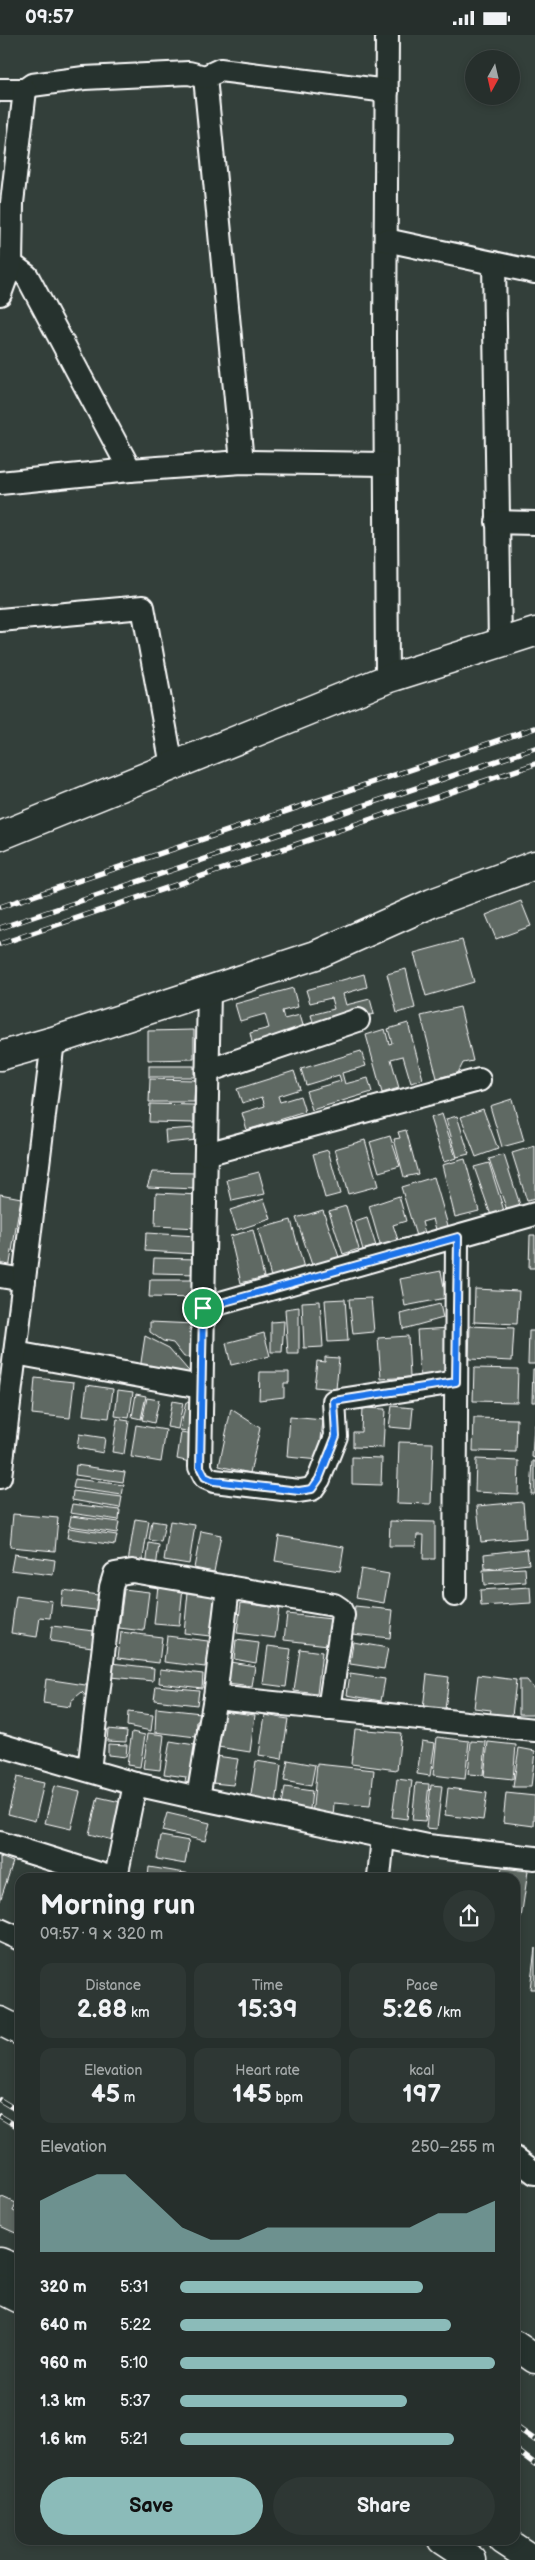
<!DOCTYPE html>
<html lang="en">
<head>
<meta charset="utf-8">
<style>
  :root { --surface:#262f2c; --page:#2e3734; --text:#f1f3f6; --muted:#a4a9a9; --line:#424a48; --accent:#8bbbb9 }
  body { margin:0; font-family:"Balsamiq Sans",sans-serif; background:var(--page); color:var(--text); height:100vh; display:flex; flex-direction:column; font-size:19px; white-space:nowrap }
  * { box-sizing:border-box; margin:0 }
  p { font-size:16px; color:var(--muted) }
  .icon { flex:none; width:28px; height:28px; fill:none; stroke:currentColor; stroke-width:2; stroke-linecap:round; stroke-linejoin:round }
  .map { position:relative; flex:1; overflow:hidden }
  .details { position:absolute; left:15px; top:1838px; width:505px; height:672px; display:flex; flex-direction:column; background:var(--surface); border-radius:15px; box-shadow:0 2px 8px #0003,0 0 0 1px var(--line) }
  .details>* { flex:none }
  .needle { width:32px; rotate:188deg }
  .buttons { position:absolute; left:465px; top:15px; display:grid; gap:10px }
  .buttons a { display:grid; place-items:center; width:55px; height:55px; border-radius:50%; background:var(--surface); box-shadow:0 2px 8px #0003,0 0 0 1px var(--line); font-size:25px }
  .pin { position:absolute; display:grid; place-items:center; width:42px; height:42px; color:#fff; margin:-21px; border:2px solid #fff; border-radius:50%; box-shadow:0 1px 5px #0007 }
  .round { display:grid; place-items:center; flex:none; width:52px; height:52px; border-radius:26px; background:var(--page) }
  .overview { display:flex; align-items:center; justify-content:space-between; height:85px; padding:0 25px }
  h1 { font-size:28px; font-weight:700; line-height:38px }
  .stats { display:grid; grid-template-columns:repeat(3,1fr); gap:8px; height:85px; padding:5px 25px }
  .stats div { display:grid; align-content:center; border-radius:12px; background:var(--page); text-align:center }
  .stats b { font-size:25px; font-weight:700 }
  .stats small { font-size:14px; font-weight:400 }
  .stats p { font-size:14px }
  .chart { height:140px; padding:10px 25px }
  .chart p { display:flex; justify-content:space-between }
  .chart svg { width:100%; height:90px; margin-top:5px; fill:var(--accent); opacity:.7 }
  .button { display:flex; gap:10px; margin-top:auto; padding:10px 25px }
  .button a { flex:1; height:58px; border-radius:30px; background:var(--accent); color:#111; font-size:20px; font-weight:700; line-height:58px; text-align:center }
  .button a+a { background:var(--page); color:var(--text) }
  ul { padding:0 25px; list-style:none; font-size:16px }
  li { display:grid; grid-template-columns:80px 60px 1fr; align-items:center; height:38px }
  li i { height:12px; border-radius:6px; background:var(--accent) }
  .status { display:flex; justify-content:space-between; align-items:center; height:35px; padding:0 25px; background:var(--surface); direction:ltr }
  .status svg { height:14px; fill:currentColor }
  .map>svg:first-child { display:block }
</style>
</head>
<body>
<div class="status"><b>09:57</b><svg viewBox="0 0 49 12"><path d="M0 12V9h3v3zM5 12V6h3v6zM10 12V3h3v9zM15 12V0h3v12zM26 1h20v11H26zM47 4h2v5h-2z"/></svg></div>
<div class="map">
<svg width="535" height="2525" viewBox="0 0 535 2525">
  <rect width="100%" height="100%" fill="#333f3a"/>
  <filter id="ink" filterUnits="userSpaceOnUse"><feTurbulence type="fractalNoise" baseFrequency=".02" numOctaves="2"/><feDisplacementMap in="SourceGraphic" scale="10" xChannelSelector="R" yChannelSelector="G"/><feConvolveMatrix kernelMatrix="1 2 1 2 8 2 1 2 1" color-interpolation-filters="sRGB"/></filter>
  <g filter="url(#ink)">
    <g fill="#5f6964" stroke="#fff">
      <polygon points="521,866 531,891 496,904 486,880"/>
      <polygon points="462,905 474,947 426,961 414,918"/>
      <polygon points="406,934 415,973 397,978 387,939"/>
      <polygon points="364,939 367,952 343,959 346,970 370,964 374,979 315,994 311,980 334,974 331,963 310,968 306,955"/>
      <polygon points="293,953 298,972 282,976 284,984 300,980 305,997 253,1012 250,998 269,993 265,979 240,986 235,969"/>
      <polygon points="460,972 473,1026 463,1028 458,1038 437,1043 421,981"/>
      <polygon points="408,988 423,1044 411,1048 403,1021 391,1024 399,1053 382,1058 366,1000 385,994 389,1009 392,1008 388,994"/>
      <polygon points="194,995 194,1024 148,1025 148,996"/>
      <polygon points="361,1016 366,1031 342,1038 345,1049 368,1043 372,1057 312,1075 306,1056 341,1046 339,1040 306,1050 301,1034"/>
      <rect x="149" y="1031" width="45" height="11"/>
      <polygon points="294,1036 300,1054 278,1061 280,1067 300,1061 305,1077 247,1095 242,1078 265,1071 262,1062 242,1068 237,1054"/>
      <polygon points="150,1044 195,1045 194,1067 149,1067"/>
      <polygon points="512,1064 524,1106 502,1112 490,1071"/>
      <polygon points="150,1069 194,1070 194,1088 149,1087"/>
      <polygon points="483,1074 498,1114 476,1122 461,1082"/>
      <polygon points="442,1079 456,1123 444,1127 430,1083"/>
      <polygon points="457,1081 469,1119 457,1122 446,1084"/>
      <polygon points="195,1093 196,1105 166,1108 165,1095"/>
      <polygon points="406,1095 418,1139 404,1142 394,1104 400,1103 398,1097"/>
      <polygon points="390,1101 400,1131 379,1137 370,1107"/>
      <polygon points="365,1105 378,1151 348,1159 335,1114"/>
      <polygon points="535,1111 535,1164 527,1166 512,1118"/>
      <polygon points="328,1115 340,1159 325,1163 313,1119"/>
      <polygon points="504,1120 521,1173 508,1178 489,1124"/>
      <polygon points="465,1124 479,1176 455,1182 442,1130"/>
      <polygon points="489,1128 506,1182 493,1186 474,1132"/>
      <polygon points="152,1137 197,1138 196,1154 147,1152"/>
      <polygon points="259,1137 265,1159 232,1166 227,1145"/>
      <polygon points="434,1142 449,1194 437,1198 433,1184 422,1187 425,1198 416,1201 401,1152"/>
      <polygon points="156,1158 200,1160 199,1193 155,1191"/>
      <polygon points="0,1159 21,1163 9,1234 0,1233"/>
      <polygon points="399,1161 406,1186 393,1190 399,1208 381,1213 369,1171"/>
      <polygon points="264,1164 271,1184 237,1195 230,1175"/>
      <polygon points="346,1171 359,1214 343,1219 329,1176"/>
      <polygon points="323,1175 339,1222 312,1230 296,1183"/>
      <polygon points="367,1183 376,1211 363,1215 355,1187"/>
      <polygon points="291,1185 304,1233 271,1242 258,1194"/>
      <polygon points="253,1195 264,1242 241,1248 230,1201"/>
      <polygon points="146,1198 197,1201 196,1219 145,1216"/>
      <polygon points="530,1200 535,1200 535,1233 529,1233"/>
      <polygon points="154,1223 198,1224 198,1239 153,1238"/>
      <polygon points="441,1236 446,1263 405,1271 400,1244"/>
      <polygon points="150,1245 200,1245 200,1263 149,1262"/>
      <polygon points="475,1254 519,1256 517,1289 474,1287"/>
      <polygon points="371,1263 374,1297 353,1299 349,1264"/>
      <polygon points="345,1264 348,1306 328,1307 325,1265"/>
      <polygon points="320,1266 323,1312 304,1313 302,1267"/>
      <polygon points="440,1269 443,1283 403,1294 401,1279"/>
      <polygon points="299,1272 299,1319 288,1319 285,1274"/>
      <polygon points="284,1286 282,1317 271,1317 271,1287"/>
      <polygon points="150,1287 195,1289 194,1322 184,1322 173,1308 163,1306 150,1297"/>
      <polygon points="470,1291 514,1293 512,1326 469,1324"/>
      <polygon points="449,1293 451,1318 444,1318 445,1340 420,1342 417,1295"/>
      <polygon points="529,1296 535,1296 535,1329 528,1329"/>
      <polygon points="264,1298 270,1321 231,1330 226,1308"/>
      <polygon points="145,1301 169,1313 193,1341 140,1334"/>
      <polygon points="408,1301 410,1342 381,1344 378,1303"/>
      <polygon points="325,1322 339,1323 336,1354 314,1352 317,1326 325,1327"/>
      <polygon points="474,1333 518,1334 517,1367 473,1366"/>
      <polygon points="533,1334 535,1334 535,1367 532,1367"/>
      <polygon points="260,1337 289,1337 289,1348 284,1348 284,1362 259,1365"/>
      <polygon points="35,1343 74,1347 70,1383 32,1379"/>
      <polygon points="87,1350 113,1354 109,1383 83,1380"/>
      <polygon points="118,1355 133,1357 129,1383 115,1381"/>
      <polygon points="136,1359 146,1361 141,1384 132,1382"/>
      <polygon points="147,1363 159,1365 154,1388 142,1385"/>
      <polygon points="172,1366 183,1368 178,1394 167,1392"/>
      <polygon points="186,1367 198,1369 193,1397 180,1395"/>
      <polygon points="392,1371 413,1373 411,1394 389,1392"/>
      <polygon points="362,1373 385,1374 383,1413 353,1412 353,1397 361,1397"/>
      <polygon points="231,1374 260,1393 250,1438 219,1431"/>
      <polygon points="290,1382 323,1385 319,1425 287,1422"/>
      <polygon points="474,1383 517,1384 516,1417 473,1416"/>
      <polygon points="117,1384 129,1386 124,1419 112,1417"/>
      <polygon points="136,1390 166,1395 161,1427 131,1422"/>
      <polygon points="534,1390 535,1390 535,1423 532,1422"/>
      <polygon points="181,1398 194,1400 190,1427 177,1424"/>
      <polygon points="79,1399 105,1403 103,1418 77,1413"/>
      <polygon points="399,1407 433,1408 431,1469 397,1468"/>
      <polygon points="352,1422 382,1423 381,1450 352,1449"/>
      <polygon points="476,1424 519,1426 518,1459 475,1457"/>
      <polygon points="533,1426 535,1426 535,1459 531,1459"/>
      <polygon points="76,1430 125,1437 123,1447 75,1440"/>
      <polygon points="75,1444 124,1450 122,1460 73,1453"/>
      <polygon points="73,1456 122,1462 120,1473 72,1465"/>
      <polygon points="523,1467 526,1503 481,1507 477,1471"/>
      <polygon points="72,1469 120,1475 119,1485 70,1478"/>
      <polygon points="13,1479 58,1483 55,1516 10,1512"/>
      <polygon points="71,1481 119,1487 117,1498 69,1491"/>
      <polygon points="135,1484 149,1486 142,1529 128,1527"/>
      <polygon points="152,1486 165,1488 161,1507 149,1505"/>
      <polygon points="170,1486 195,1490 189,1529 164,1525"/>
      <polygon points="390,1486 435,1487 435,1524 423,1524 424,1500 417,1500 416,1511 389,1511"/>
      <polygon points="69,1493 117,1500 115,1510 67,1503"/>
      <polygon points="201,1496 221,1500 214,1537 194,1533"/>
      <polygon points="279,1501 344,1512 340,1536 275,1526"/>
      <polygon points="149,1508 159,1510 156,1533 146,1532"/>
      <polygon points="527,1514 529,1529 485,1534 484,1519"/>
      <polygon points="14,1519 55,1525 53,1540 11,1535"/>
      <polygon points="525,1533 526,1547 484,1550 483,1535"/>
      <polygon points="361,1534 389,1539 384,1568 356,1563"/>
      <polygon points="158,1550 183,1552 179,1591 154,1589"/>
      <polygon points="530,1552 531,1568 481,1571 480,1555"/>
      <polygon points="124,1554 149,1557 144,1596 119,1593"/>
      <polygon points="63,1555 105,1561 103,1576 61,1571"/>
      <polygon points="188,1557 215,1561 210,1601 184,1598"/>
      <polygon points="16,1561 52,1566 50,1583 40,1582 37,1602 11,1598"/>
      <polygon points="241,1568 279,1573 275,1603 237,1598"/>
      <polygon points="355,1571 393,1575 390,1603 352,1599"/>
      <polygon points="287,1579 331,1584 328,1610 284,1605"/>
      <polygon points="52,1591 94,1596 92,1612 50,1606"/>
      <polygon points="121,1597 162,1602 159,1628 118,1623"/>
      <polygon points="167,1601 208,1606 205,1632 164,1627"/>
      <polygon points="236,1605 259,1608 256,1628 234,1624"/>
      <polygon points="353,1607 388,1613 384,1634 350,1629"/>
      <polygon points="268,1611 291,1614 286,1652 263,1649"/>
      <polygon points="300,1614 322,1617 317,1659 294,1656"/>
      <polygon points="230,1627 255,1631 252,1652 227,1649"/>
      <polygon points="111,1628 154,1633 153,1646 110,1642"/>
      <polygon points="160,1634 203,1639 202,1653 159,1648"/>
      <polygon points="350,1639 385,1644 381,1666 347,1660"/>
      <polygon points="427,1639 449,1642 445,1675 423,1674"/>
      <polygon points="478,1640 516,1645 512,1681 490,1679 491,1675 474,1673"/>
      <polygon points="46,1644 92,1651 90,1666 82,1657 71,1666 70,1672 43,1668"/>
      <polygon points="519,1645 527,1645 535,1655 535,1679 519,1679"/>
      <polygon points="156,1651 199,1655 197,1670 154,1665"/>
      <polygon points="156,1673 201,1678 201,1686 197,1686 196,1702 155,1697"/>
      <polygon points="223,1676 255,1680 250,1717 218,1712"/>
      <polygon points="128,1677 153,1680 151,1696 127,1691"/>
      <polygon points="265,1680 288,1684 282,1724 259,1720"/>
      <polygon points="108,1694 127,1696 126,1707 107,1706"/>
      <polygon points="355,1694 401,1698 397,1735 351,1729"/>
      <polygon points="132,1697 145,1700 140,1732 127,1730"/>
      <polygon points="148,1698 164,1700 160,1735 143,1733"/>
      <polygon points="437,1702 469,1706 465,1744 433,1740"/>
      <polygon points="170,1706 195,1710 192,1731 194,1754 184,1752 186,1742 164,1739"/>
      <polygon points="422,1706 435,1708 430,1741 417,1739"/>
      <polygon points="471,1706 486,1707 483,1740 468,1739"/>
      <polygon points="488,1707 516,1710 513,1744 484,1741"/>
      <polygon points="108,1709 127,1710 126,1722 108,1720"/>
      <polygon points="519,1713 535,1716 531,1752 513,1752"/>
      <polygon points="216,1721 238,1724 233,1750 212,1748"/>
      <polygon points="288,1725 315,1730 311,1751 284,1746"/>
      <polygon points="256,1726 281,1730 276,1770 250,1766"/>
      <polygon points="317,1729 374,1735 370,1771 334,1768 333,1783 312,1781"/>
      <polygon points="17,1742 44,1748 35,1786 8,1779"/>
      <polygon points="397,1744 412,1746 407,1784 392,1782"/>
      <polygon points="416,1748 429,1749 425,1786 412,1785"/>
      <polygon points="431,1750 442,1751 437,1794 426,1793"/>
      <polygon points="54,1751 80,1757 71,1794 45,1788"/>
      <polygon points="285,1752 312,1756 310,1774 282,1770"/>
      <polygon points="448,1753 487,1758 483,1785 445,1780"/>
      <polygon points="506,1758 535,1761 534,1791 503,1787"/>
      <polygon points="98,1762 125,1768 116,1806 89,1799"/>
      <polygon points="167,1778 210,1788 205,1806 162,1796"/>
      <polygon points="161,1801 189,1806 185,1829 157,1824"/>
      <polygon points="0,1822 13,1827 0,1866"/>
      <polygon points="149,1832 197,1840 196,1842 148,1842"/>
      <polygon points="502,1833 528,1836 521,1883 515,1883 515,1842 500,1842"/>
      <polygon points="535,1913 535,1954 530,1954"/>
      <polygon points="2,2162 16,2168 13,2176 20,2179 20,2200 0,2191 0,2165"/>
    </g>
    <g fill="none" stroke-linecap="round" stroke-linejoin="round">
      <defs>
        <g id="street">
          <polyline points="387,0 385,302 387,644"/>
          <polyline points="205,42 242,427"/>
          <polyline points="0,55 25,55 32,50 84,43 189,38 205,42 220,35 387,56"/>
          <polyline points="386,205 535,237"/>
          <polyline points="494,228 500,609"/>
          <polyline points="11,229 27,241 130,435"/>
          <polyline points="0,259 11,229 12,168 25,55"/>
          <polyline points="0,448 130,435 242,427 386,429"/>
          <polyline points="497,487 535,488"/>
          <polyline points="0,585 143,572 172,731"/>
          <polyline points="209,955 200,1432 205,1442 214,1446 299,1456 312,1454 319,1444 336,1401 334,1366 456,1347"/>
          <polyline points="207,1036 358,985"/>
          <polyline points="206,1119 479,1045"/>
          <polyline points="0,1241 24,1245"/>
          <polyline points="203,1273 535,1179"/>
          <polyline points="15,1318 201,1352"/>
          <polyline points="0,1442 53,1006"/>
          <polyline points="455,1560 457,1202"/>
          <polyline points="215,1662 535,1695"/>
          <polyline points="0,1710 135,1749 198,1763 428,1811 535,1823"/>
          <polyline points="89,1735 111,1552 115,1539 132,1536 334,1570 340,1574 343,1580 329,1674"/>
          <polyline points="198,1763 215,1662 228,1552"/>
          <polyline points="0,1808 109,1842"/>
          <polyline points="116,1842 135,1749"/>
          <polyline points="379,1842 383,1802"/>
          <polyline points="0,1895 20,1904"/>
          <polyline points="515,2123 535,2138"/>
        </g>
        <g id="secondary">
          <polyline points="0,801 387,644 535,597"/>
          <polyline points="0,1021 53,1006 316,920 432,868 535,830"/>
          <polyline points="0,1986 20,1996"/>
          <polyline points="515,2310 535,2324"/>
        </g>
        <g id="primary">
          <polyline points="0,2227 20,2235"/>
          <polyline points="0,2254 20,2264"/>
          <polyline points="442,2505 472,2525"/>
          <polyline points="503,2505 533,2525"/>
        </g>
      </defs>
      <use href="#street" stroke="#fff" stroke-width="26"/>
      <use href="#secondary" stroke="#fff" stroke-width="31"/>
      <use href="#primary" stroke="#fff" stroke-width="31"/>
      <use href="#street" stroke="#26332d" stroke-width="22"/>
      <use href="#secondary" stroke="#26332d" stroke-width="28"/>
      <use href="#primary" stroke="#26332d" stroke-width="28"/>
      <defs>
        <g id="rail">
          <polyline points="0,872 535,693"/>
          <polyline points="0,893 535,713"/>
          <polyline points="0,909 535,729"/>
          <polyline points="0,2065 20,2077"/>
          <polyline points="0,2081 20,2093"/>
          <polyline points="515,2391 535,2405"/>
          <polyline points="515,2414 535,2429"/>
        </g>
      </defs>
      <use href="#rail" stroke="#fff" stroke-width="5.5"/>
      <use href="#rail" stroke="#26332d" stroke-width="4" stroke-dasharray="11" stroke-linecap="butt"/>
    </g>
  </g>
  <g fill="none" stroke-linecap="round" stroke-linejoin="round" filter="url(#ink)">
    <defs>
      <polygon id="route" points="458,1202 456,1347 334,1366 336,1401 319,1444 312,1454 299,1456 214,1446 205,1442 200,1432 203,1273"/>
    </defs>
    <use href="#route" stroke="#fff" stroke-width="10"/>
    <use href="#route" stroke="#1a73e8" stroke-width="6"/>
  </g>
</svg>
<div class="buttons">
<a><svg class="needle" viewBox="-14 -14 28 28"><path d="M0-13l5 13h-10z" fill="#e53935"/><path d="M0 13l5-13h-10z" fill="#a4a9a9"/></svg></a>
</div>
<div class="pin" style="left:203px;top:1273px;background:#1e9e55"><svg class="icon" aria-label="arrive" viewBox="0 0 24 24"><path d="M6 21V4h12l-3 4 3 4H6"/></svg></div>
<section class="details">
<div class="overview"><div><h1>Morning run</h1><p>09:57 · 9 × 320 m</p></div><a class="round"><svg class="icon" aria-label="share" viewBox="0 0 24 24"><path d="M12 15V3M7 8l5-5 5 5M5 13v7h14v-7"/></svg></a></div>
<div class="stats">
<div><p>Distance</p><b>2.88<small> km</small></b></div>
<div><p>Time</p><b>15:39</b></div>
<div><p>Pace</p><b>5:26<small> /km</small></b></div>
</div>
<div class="stats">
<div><p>Elevation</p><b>45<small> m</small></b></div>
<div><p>Heart rate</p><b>145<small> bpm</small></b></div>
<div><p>kcal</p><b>197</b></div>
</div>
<div class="chart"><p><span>Elevation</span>250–255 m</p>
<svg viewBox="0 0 160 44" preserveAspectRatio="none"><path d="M0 44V19L10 12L20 6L30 6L40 19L50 32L60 38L70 38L80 32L90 32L100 32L110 32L120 32L130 32L140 25L150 25L160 19V44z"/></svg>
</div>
<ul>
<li><b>320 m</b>5:31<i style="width:77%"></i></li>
<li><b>640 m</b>5:22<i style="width:86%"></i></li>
<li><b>960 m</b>5:10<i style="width:100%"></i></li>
<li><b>1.3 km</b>5:37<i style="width:72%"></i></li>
<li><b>1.6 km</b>5:21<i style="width:87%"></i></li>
</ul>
<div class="button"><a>Save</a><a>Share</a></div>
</section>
</div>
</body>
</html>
